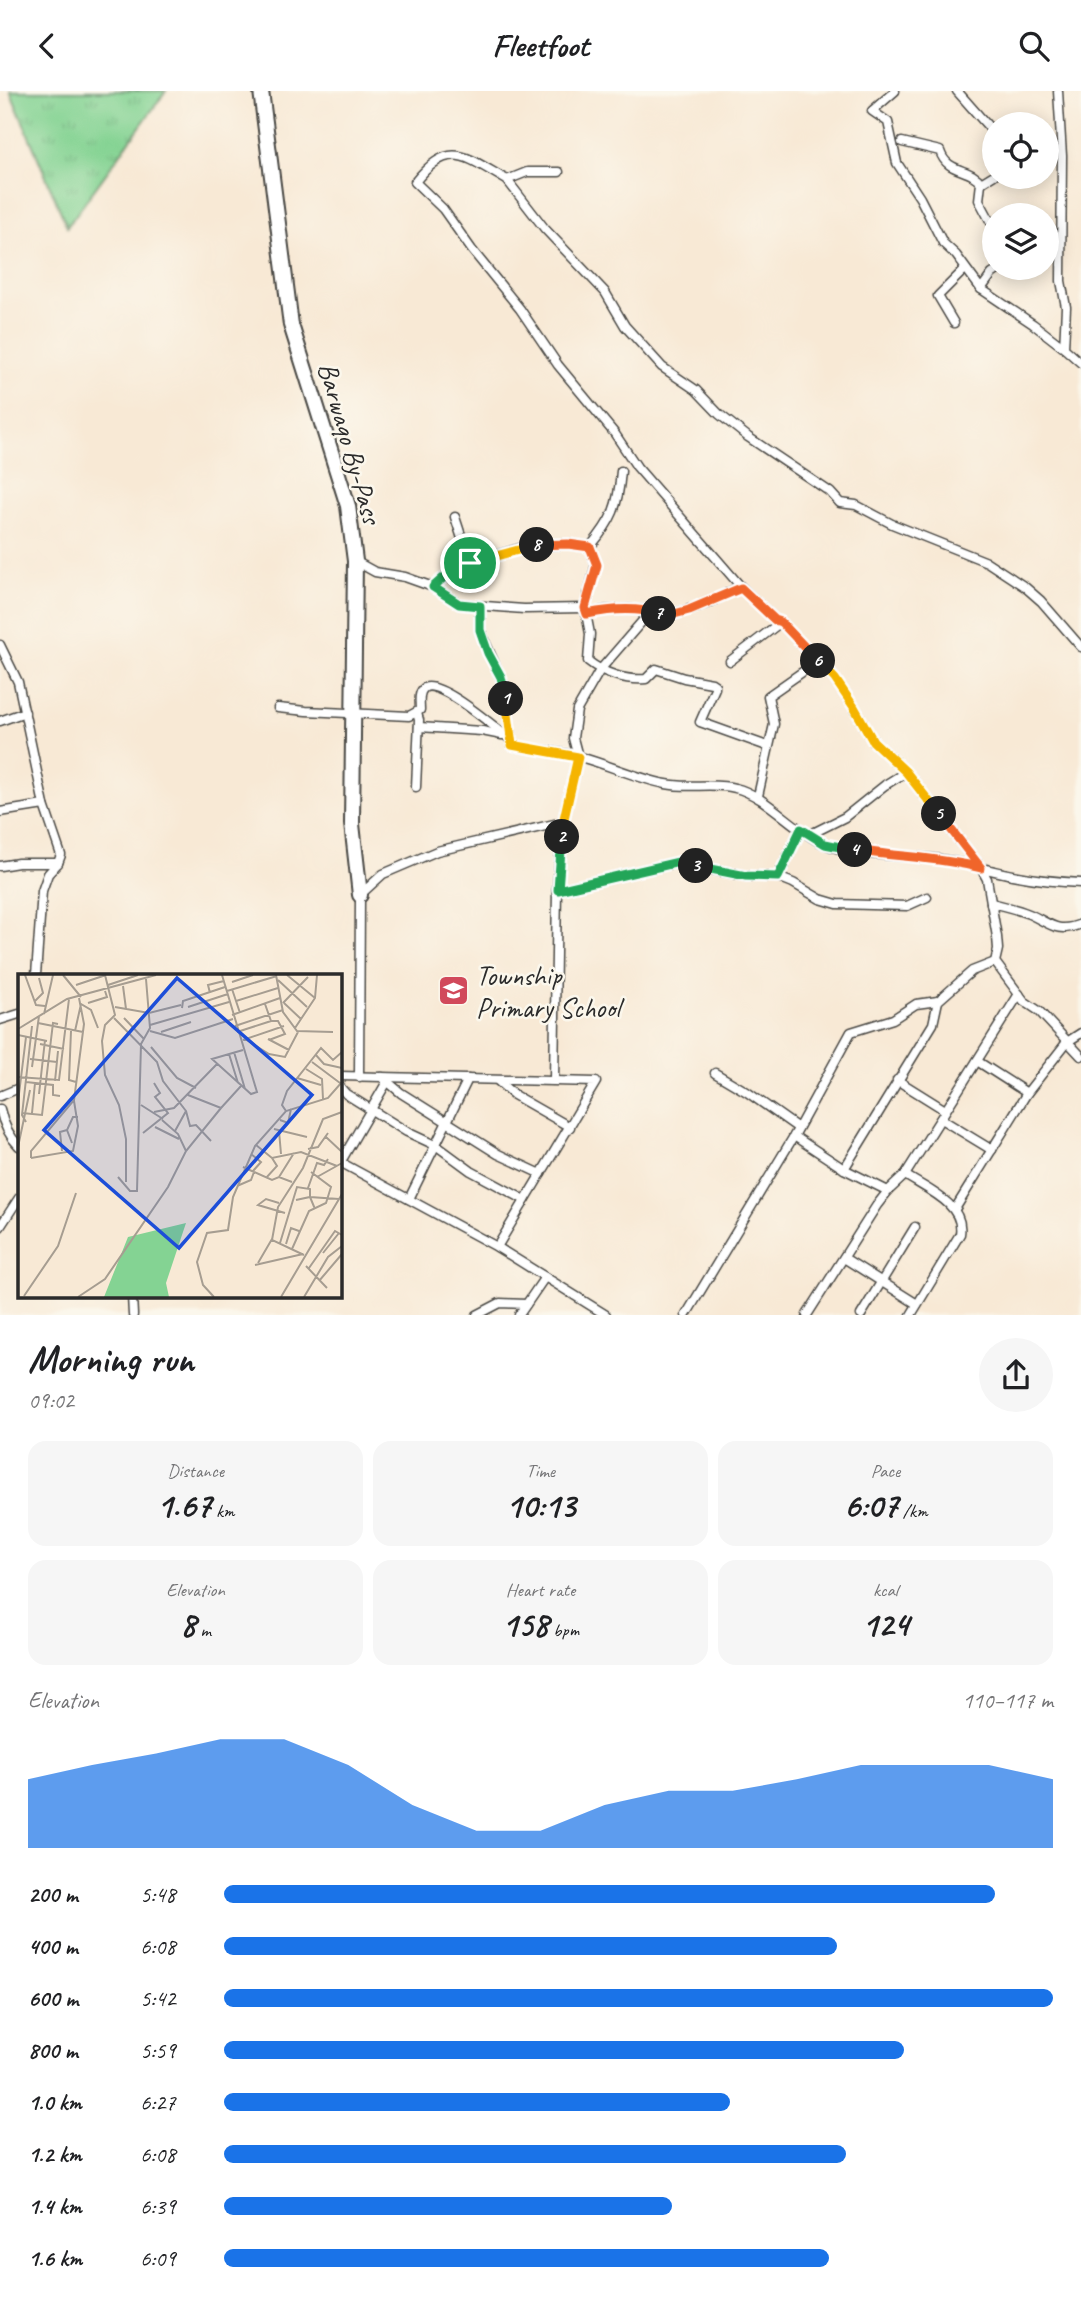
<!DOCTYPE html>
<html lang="en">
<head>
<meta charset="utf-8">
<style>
  :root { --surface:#fff; --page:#f6f6f6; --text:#202124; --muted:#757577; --accent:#1a73e8 }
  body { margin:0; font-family:Caveat,sans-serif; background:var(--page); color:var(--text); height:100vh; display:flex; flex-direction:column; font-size:26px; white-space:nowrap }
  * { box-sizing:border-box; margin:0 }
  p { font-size:23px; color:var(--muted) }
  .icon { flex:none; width:38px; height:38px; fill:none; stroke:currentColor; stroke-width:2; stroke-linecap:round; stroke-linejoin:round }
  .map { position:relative; height:1224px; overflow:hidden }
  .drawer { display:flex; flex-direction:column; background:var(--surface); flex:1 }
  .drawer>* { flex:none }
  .fabs { position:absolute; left:982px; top:21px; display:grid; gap:14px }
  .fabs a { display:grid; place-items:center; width:77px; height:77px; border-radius:50%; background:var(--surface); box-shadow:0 4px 18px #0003; font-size:35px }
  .pin { position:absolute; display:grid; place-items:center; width:60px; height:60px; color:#fff; margin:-30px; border:4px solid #fff; border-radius:50%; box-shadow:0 2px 7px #0007 }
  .km { position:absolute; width:35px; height:35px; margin:-18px; border-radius:50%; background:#222; color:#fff; font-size:19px; line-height:35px; text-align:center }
  .round { display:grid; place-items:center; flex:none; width:74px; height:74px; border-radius:37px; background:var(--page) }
  .summary { display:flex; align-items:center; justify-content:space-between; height:119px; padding:0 28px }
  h1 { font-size:38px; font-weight:700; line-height:52px }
  .metrics { display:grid; grid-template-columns:repeat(3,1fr); gap:10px; height:119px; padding:7px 28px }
  .metrics div { display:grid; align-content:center; border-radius:18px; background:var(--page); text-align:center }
  .metrics b { font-size:35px; font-weight:700 }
  .metrics small { font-size:19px; font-weight:400 }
  .metrics p { font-size:19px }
  .chart { height:196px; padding:14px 28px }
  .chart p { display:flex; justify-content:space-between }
  .chart svg { width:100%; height:126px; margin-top:7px; fill:var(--accent); opacity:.7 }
  ul { padding:0 28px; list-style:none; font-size:23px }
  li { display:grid; grid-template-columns:112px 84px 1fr; align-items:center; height:52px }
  li i { height:18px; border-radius:9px; background:var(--accent) }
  header { display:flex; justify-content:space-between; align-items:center; height:91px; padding:0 28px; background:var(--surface); font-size:32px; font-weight:700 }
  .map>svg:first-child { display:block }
</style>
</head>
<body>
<header><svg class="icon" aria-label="back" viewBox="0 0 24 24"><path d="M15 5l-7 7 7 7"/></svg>Fleetfoot<svg class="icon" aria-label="search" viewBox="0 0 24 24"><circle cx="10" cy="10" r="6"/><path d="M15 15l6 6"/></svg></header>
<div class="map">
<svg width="1081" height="1224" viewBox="0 0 1081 1224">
  <defs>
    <pattern id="grass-tufts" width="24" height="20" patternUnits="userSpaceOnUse" patternTransform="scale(1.75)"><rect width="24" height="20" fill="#84d393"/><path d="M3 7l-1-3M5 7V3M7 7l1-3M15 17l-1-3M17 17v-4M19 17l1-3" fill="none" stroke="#72b57f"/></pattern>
  </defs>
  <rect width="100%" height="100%" fill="#fbf7ec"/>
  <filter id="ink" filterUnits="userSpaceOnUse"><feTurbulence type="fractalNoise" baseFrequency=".0143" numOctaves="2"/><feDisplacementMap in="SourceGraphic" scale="14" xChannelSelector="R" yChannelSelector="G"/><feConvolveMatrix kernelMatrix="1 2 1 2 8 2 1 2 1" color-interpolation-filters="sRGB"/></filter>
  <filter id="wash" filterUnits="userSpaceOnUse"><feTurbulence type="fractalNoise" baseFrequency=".00686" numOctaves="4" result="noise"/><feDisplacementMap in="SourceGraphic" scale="28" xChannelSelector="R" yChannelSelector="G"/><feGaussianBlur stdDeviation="1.57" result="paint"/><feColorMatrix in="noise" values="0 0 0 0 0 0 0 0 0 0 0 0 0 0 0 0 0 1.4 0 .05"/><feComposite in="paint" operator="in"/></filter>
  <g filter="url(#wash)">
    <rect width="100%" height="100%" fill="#f8e9d5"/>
    <polygon fill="url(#grass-tufts)" stroke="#587f5f" stroke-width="2" points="10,0 166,0 67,136"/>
  </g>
  <g filter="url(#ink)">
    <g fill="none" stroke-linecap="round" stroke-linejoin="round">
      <defs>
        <g id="street">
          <polyline points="895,0 872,20 888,31 897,72 920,107 943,152 956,164 981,198 1033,233 1064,257"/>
          <polyline points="957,0 994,42"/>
          <polyline points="1058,0 1062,65 1061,190 1066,216 1064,257 1081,272"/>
          <path d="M902,51L940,60C947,83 970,76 981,92L979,109L994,137"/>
          <path d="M559,81H527L507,89C466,66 450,47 415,91L443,118L472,159L520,218L558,274L615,343L637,376L742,497L775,529L781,531L835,588L854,616L873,650L906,681L981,777L987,788L997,846L998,858L995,871L1024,910L1039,920L1081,965"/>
          <polyline points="507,89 545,138 605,201 625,235 662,276 696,299 719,323 748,346 830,401 840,412 856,414 892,433 987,471 1025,496 1041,510 1081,556"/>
          <polyline points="981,92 994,84"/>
          <polyline points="981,198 992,183 1001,177"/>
          <polyline points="954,232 938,205 965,178"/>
          <path d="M621,380C618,416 613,428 590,456L596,473L585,517L590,543L588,570C603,582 626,590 646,588L656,578L684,587L712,592L715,594V597L700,631L767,655"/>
          <polyline points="455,426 470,472"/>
          <polyline points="355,470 375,481 405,486 433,496 459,513 524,518 585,517"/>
          <polyline points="433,496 450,481 466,473 524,456 568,453 590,456"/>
          <path d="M480,515V539L503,592L512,654C534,659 558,660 580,666C609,674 636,687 666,693C689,698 713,691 735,697C766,704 793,739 824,753C858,767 904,763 940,768C966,772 991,780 1018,785C1039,789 1060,791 1081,792"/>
          <polyline points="587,523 606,519 629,518 651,520 667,525 709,512 735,498 742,497"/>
          <polyline points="0,554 18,591 44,714 61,764 58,772 48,783 42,800 36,884"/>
          <polyline points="730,570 781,531"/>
          <path d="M278,617L306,620L409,625L420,619C420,613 418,603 423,598C435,584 498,639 510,648"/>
          <polyline points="0,630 25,621"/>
          <polyline points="419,636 482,640 502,644"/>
          <polyline points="416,696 419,629 417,622"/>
          <polyline points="758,705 774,633 768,605 818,570"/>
          <polyline points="0,721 44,714"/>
          <polyline points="809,744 845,726 885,694 906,681"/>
          <polyline points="0,775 18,772 58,772"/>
          <polyline points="778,786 801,738"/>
          <polyline points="557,799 683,770 697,776 746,785 778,786 793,792 820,808 837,813 907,815 927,806"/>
          <path d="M991,812C1004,815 1017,818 1029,823C1050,832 1056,843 1081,833"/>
          <polyline points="0,929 19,923"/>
          <polyline points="977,970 1027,1002"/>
          <polyline points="715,982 747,1001 798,1037"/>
          <polyline points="340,985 596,991 497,1156"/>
          <polyline points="359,986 360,804 383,783 437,760 563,731"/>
          <polyline points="382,986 401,1002 498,1063 541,1083"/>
          <polyline points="554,989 557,799 563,731 578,666 573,647 577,619 600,579 651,520"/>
          <polyline points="897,989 945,1019"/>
          <polyline points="498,990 514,1004 570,1036"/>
          <polyline points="340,996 346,1003 407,1041 437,1055 471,1080 525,1109"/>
          <polyline points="0,1005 19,997"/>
          <path d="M0,1018C3,1032 8,1044 19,1055"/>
          <polyline points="941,1028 992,1059"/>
          <polyline points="794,1045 844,1078 888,1100"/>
          <polyline points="340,1071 497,1156 606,1224"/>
          <polyline points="340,1072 388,989"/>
          <polyline points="844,1078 933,933 938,910"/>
          <path d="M905,1084C926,1098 965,1113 960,1143L911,1224"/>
          <polyline points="409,1108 468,988"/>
          <polyline points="955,1118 1027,1002 1067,951 1081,942"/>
          <polyline points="0,1136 19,1107"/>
          <polyline points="844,1167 917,1213"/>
          <polyline points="132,1205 133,1224"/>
          <polyline points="477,1224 500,1212 526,1213"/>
          <polyline points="519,1224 545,1186"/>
          <polyline points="686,1224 794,1045 851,941 893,928 916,913 938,910 972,880 995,871"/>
          <polyline points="807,1224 877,1114 888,1100 905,1084 1019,903"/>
          <polyline points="861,1224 915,1136"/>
        </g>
        <polyline id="highway" points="261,0 291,234 348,415 355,470 352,733 360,804"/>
      </defs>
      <use href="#street" stroke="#4a4844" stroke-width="11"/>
      <use href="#highway" stroke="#4a4844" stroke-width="18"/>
      <use href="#street" stroke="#fff" stroke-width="8"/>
      <use href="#highway" stroke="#fff" stroke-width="14"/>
    </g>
  </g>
  <g fill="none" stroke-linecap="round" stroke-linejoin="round" filter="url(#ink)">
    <defs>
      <polyline id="split-1" points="470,472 450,481 433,496 459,513 480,515 480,539 488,562 501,586 506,608"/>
      <polyline id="split-2" points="506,608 512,654 578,666 563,732 562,746"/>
      <polyline id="split-3" points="562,746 558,799 683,770 696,775"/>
      <polyline id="split-4" points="696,775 746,785 778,786 801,738 825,753 855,759"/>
      <path id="split-5" d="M855,759C897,766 939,766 981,777L939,723"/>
      <polyline id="split-6" points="818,570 835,588 854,616 873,650 906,681 939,723"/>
      <polyline id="split-7" points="659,523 667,525 689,519 741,497 775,529 781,531 818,570"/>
      <path id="split-8" d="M537,454L568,453L590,456L597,474L585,517L587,523C611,518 636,516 659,523"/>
      <polyline id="split-9" points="470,472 537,454"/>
    </defs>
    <use href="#split-1" stroke="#fff" stroke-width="14"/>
    <use href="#split-2" stroke="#fff" stroke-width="14"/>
    <use href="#split-3" stroke="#fff" stroke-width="14"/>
    <use href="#split-4" stroke="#fff" stroke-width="14"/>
    <use href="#split-5" stroke="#fff" stroke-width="14"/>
    <use href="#split-6" stroke="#fff" stroke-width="14"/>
    <use href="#split-7" stroke="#fff" stroke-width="14"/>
    <use href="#split-8" stroke="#fff" stroke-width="14"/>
    <use href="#split-9" stroke="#fff" stroke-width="14"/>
    <use href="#split-1" stroke="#22a559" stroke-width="9"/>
    <use href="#split-2" stroke="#f5b400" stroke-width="9"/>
    <use href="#split-3" stroke="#22a559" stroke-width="9"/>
    <use href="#split-4" stroke="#22a559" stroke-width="9"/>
    <use href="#split-5" stroke="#f0652b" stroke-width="9"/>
    <use href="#split-6" stroke="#f5b400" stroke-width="9"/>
    <use href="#split-7" stroke="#f0652b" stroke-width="9"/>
    <use href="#split-8" stroke="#f0652b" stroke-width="9"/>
    <use href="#split-9" stroke="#f5b400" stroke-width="9"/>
  </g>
  <defs>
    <symbol id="school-square" viewBox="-11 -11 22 22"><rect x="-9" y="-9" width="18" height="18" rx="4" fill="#d1495b" stroke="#fbf7ec"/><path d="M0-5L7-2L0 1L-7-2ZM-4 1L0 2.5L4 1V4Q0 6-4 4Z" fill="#fff"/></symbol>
  </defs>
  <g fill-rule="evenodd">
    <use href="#school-square" x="436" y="882" width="35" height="35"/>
  </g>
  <g text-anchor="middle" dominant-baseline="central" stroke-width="5" stroke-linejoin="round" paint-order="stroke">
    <g font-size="28" fill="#2b2b2b" stroke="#fbf7ec">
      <text transform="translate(350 352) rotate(74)">Barwaqo By-Pass</text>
    </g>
    <g font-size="28" fill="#2b2b2b" stroke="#fbf7ec" text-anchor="start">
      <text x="476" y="884">Township<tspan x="476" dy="32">Primary School</tspan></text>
    </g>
  </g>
  <g transform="translate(18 883)">
    <rect width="324" height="324" fill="#f8e9d5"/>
    <path d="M168,249L148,309L151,323H86L110,263Z" fill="#84d393"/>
    <path fill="none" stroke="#a69d91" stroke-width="2" d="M7,1L18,31L27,32M45,1L63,23M87,1L97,41L87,51L84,67L87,101L101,131L108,165V208M204,1L239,118L233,120L194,85L225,76M258,1L265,38L279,57L315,58M269,1L297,24M260,6L289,33M214,8L235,1M58,11L88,1M90,11L120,1M105,12L108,35M214,15L222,39M209,17L259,2M192,19L190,11L206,7M17,27L25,19L21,4M218,27L260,14M70,29L89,23L87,17M265,29L290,3M266,29L283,45M97,33L131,39L163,31M170,33L210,20M164,34L165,27L207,13M26,40L35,1M214,41L262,24M96,44L139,88L145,107L168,137L157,157M106,44L126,65M20,49L65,58M132,51L211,28M217,52L265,36M277,54L297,24L299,1M0,55L49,25L138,1M53,57L51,106L58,108M57,57L63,30L73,36L80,54M132,57L157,64L215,45M143,58L173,48M219,58L253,47L247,30M0,61L29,67M227,65L251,80L267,83L280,58M250,65L271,76M225,66L266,52M251,66L267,60L260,47H253M22,70L46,75M133,73L159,104L178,114M216,78L227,115M211,80L220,109M297,80L306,90L324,94M12,85L39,88M294,88L322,109M14,93L21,42M288,95L304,105L305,125M0,103L41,106L51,25M279,104L303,111M37,107L40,77M8,108L35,111V121L42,122M21,120L27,66M170,121L203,134L223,112M0,128L8,63M123,131L145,145M168,137L172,152L178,151L193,167M268,137L264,131L269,117L303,74L315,86L324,78M136,138L156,134L199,90M4,139L24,141L35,49L40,50M14,139L17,109M144,146L160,160L168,177M262,146L270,149L273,135M8,148L4,141L14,52M137,153L161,165M256,155L289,163M261,157L263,180M125,159L150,139L137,123L142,119L136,109M308,163L324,178M54,169L49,156L55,143H60M238,171L254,184L283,178L319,192M0,173L12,116M290,175L300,173L310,159M44,177L42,158L49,156M233,180L243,188L235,197M13,184V177L56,126L66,50L61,24M13,184L55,177L60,152L56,127M225,193L254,206L261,203L274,208M100,203L112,217H119L123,70L132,54L128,5M261,203L276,179M299,203L324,189M248,204L259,192L254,184M219,212L233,206L236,198M290,214L299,189L306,191L310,185M278,226L292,223L297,235M261,229L248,225L240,231L267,239M262,269L279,213L292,215V223L321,225M268,270L273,254L281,257M274,275L291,237L308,229L313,213L293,198M305,279L321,259M286,281L254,266L260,233L285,194L305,145L324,138M240,289L254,265M237,291L285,280M288,292L309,314M291,294L317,257L324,261M301,307L324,280M6,322L40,272L58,219M60,323L87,305L150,213L168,177L203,134M196,323L185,311L179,288L189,259L210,256L215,223L237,172L268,137L310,124L324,108M263,323L324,220M286,323L310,283L324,272"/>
    <path fill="#1d4ed8" fill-opacity="0.15" stroke="#1d4ed8" stroke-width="3.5" d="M159,4L294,121L161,274L26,156Z"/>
    <rect width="324" height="324" fill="none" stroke="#2b2b2b" stroke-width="3.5"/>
  </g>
</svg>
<div class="fabs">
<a><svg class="icon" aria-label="locate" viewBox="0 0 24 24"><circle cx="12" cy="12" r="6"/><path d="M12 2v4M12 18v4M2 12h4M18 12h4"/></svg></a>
<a><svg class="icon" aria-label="layers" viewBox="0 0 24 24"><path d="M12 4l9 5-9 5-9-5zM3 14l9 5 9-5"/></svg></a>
</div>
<div class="pin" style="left:470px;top:472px;background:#1e9e55"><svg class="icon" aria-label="arrive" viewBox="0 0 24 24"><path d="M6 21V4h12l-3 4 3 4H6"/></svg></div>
<b class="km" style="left:506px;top:608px">1</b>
<b class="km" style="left:562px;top:746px">2</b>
<b class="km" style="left:696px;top:775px">3</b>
<b class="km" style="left:855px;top:759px">4</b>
<b class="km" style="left:939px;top:723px">5</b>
<b class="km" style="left:818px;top:570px">6</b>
<b class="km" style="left:659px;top:523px">7</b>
<b class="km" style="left:537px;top:454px">8</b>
</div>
<section class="drawer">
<div class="summary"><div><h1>Morning run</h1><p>09:02</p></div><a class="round"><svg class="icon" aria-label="share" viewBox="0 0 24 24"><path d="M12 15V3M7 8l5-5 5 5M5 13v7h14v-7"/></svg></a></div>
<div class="metrics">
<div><p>Distance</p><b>1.67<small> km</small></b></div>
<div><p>Time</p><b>10:13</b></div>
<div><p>Pace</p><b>6:07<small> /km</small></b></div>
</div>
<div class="metrics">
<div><p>Elevation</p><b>8<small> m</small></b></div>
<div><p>Heart rate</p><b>158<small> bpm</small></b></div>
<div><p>kcal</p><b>124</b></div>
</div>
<div class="chart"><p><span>Elevation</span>110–117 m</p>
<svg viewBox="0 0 160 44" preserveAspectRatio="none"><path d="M0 44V20L10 15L20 11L30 6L40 6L50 15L60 29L70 38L80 38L90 29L100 24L110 24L120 20L130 15L140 15L150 15L160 20V44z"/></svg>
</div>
<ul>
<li><b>200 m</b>5:48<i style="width:93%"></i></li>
<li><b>400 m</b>6:08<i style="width:74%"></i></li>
<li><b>600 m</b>5:42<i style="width:100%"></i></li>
<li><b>800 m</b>5:59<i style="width:82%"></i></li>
<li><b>1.0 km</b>6:27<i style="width:61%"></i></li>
<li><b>1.2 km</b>6:08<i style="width:75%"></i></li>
<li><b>1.4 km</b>6:39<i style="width:54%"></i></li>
<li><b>1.6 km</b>6:09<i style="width:73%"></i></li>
</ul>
</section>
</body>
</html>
